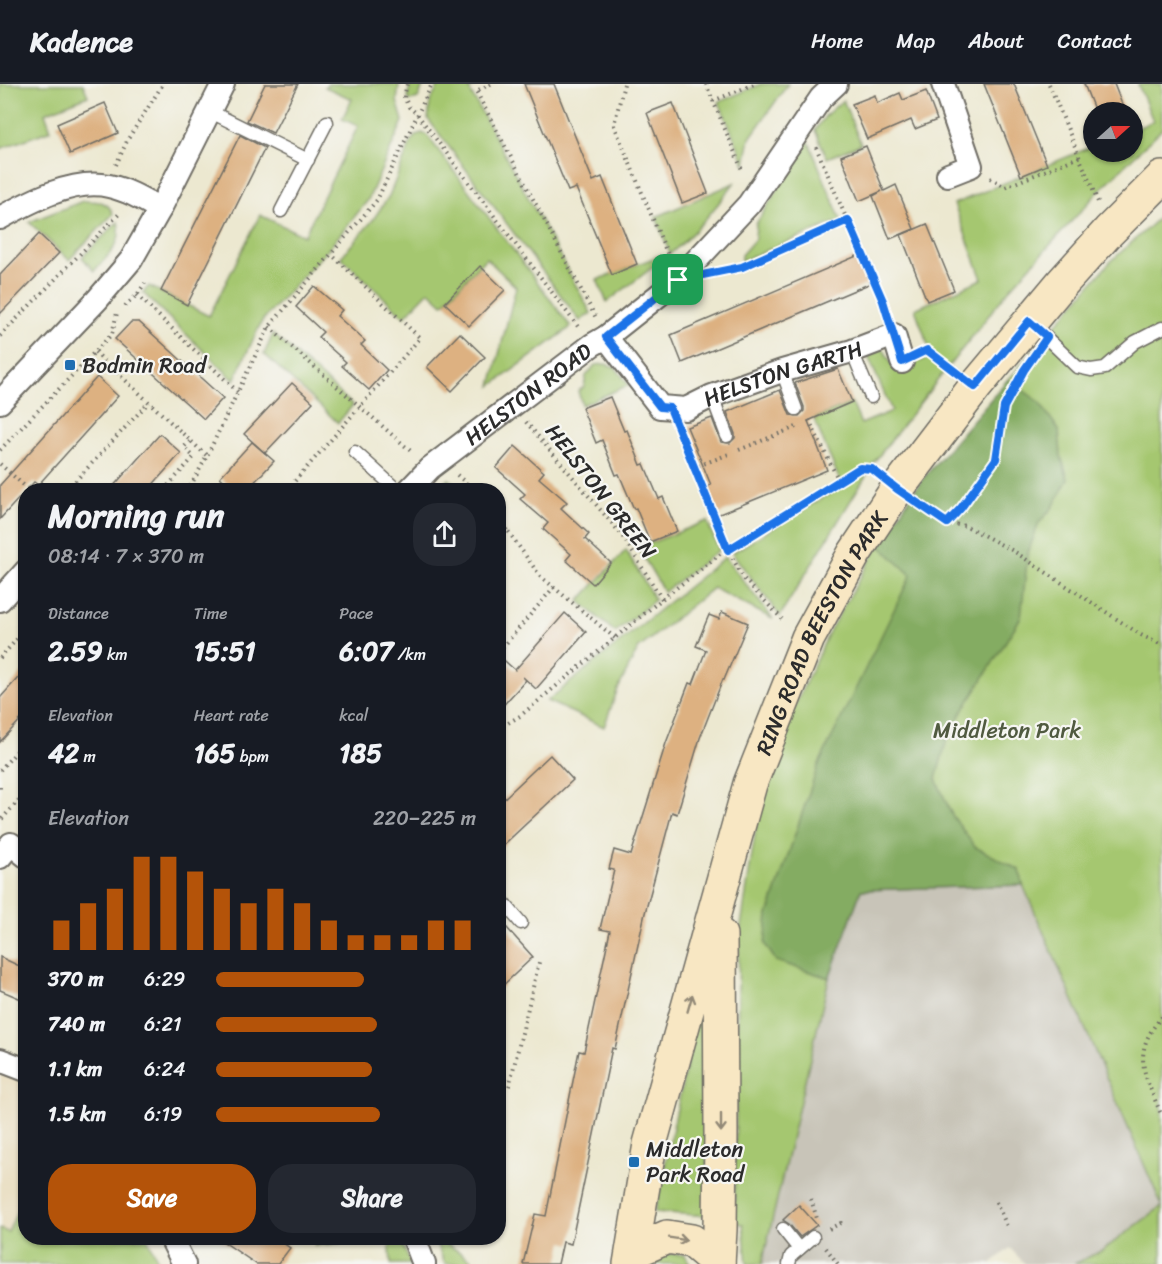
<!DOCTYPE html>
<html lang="en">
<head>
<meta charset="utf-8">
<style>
  :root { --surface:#171b24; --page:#242831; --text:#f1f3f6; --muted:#9ea1a6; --line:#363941; --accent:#b45309 }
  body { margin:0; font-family:Sriracha,sans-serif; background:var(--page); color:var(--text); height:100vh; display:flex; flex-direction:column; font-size:22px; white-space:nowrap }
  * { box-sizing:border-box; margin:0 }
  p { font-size:20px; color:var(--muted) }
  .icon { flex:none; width:33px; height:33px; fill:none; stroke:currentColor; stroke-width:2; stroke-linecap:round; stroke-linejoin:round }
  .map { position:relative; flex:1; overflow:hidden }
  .drawer { position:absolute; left:18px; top:399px; width:488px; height:762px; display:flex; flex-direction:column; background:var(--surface); border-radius:24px; box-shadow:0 2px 4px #0004 }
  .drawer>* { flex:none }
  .needle { width:39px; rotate:69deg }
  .tools { position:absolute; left:1083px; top:18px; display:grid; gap:12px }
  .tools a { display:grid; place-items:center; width:60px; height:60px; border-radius:50%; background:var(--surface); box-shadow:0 2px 4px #0004; font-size:30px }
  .pin { position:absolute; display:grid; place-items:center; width:51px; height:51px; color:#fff; margin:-26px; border-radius:12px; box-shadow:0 3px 9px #0006 }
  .round { display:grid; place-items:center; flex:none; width:63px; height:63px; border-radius:24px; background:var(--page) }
  .headline { display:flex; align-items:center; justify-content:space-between; height:102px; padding:0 30px }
  h1 { font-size:33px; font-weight:800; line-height:45px }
  .figures { display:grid; grid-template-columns:repeat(3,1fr); gap:9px; height:102px; padding:6px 30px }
  .figures div { display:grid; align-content:center }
  .figures b { font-size:26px; font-weight:800 }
  .figures small { font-size:16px; font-weight:400 }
  .figures p { font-size:16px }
  .chart { height:168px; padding:12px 30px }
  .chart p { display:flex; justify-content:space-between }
  .chart svg { width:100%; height:108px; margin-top:6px; stroke:var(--accent); stroke-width:6 }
  .cta { display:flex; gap:12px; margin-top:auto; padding:12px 30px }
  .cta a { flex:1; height:69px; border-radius:24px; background:var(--accent); color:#fff; font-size:24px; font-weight:800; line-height:69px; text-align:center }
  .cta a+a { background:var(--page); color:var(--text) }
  ul { padding:0 30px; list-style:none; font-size:20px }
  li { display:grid; grid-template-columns:96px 72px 1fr; align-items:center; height:45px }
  li i { height:15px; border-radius:8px; background:var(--accent) }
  header { display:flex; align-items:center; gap:36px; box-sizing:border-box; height:84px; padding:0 30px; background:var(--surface); border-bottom:2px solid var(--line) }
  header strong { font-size:28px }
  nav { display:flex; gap:33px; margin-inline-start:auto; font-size:21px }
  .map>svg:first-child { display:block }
</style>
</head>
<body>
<header>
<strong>Kadence</strong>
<nav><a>Home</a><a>Map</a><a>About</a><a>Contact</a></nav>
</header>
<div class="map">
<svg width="1162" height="1180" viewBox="0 0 1162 1180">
  <rect width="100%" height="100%" fill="#f6f6f2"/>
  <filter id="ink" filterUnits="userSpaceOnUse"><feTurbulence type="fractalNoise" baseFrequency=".0167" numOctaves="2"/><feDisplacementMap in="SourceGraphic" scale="12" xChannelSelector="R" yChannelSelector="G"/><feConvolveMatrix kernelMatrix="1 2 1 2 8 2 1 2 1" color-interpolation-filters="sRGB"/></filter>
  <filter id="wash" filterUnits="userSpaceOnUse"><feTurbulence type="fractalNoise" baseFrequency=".008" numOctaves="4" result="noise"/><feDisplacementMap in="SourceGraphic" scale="24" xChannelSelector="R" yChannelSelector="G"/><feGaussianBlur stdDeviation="1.35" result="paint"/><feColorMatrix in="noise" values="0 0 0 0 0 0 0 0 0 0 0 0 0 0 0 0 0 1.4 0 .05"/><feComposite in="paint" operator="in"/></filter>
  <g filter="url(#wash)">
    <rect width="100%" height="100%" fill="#ece8d0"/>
    <polygon fill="#e7daba" points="0,976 26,986 25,1109 7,1148 0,1145"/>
    <polygon fill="#c8c4b8" points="1023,801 1162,1122 1103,1166 1074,1180 1025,1180 1010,1164 990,1180 762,1180 829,894 861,806"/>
    <g fill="#a5c770" stroke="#68794e" stroke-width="1.5">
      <polygon points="0,0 83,0 88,12 45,29 51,46 0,65"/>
      <polygon points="327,0 399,0 397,17 403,37 368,116 330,163 262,237 234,296 143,209 149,202 209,232 260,131 304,152 358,42 342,35 352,15 325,3"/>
      <polygon points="410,0 424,0 418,14 410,17 408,14"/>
      <polygon points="440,0 480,0 469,5 591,229 580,237 428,35 430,18"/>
      <polygon points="761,0 788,0 750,54 745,80 719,18"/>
      <polygon points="1138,0 1162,0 1162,45 1102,104 1008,207 937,297 875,377 780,532 732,469 842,402 814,335 852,319 861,340 892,327 863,261 878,256 896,287 932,272 915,225 982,195 954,120 1093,62 1094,68 1132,68 1133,46 1153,37"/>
      <polygon points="843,16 861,60 827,74 815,46 826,31"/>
      <polygon points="422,49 427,51 571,243 491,302 516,203 486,174 443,220 429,207 404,233 341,173 372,137 389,112 412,56 416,51"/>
      <polygon points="808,56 841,136 741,177 741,171 755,155 756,140"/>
      <path d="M734,99C715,125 695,149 670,170L656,133Z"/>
      <path d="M83,117C96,117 108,116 113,130L69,176L29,138Z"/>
      <polygon points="1162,131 1162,1180 1074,1180 1103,1166 1162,1122 1023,801 861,806 829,894 762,1180 747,1180 743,1140 734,1139 739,855 757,737 791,630 830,546 879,461 921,397 1110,178"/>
      <path d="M118,138C124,160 108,171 94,187L82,173Z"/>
      <polygon points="661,171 661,177 607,218 597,196"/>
      <polygon points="273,250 353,321 338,339 264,270"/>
      <polygon points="605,280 615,283 629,301 582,321 578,307 584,303 586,292 595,281"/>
      <polygon points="449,395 463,406 437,406"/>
      <polygon points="707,437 719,466 664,508 638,464"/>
      <polygon points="626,466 655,516 615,548 579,517"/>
      <polygon points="725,473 773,535 713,504 638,565 617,607 604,643 547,617"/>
      <polygon points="701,928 704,929 708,1132 655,1128 697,931"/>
      <polygon points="25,1109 26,1154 147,1154 160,1180 0,1180 0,1145 8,1148"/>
      <polygon points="314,1154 399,1154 411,1180 391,1180 389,1155 315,1161"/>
      <polygon points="434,1154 438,1154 478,1180 445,1180"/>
      <polygon points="660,1169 685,1171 690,1180 654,1180 655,1173"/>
    </g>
    <polygon fill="#84ac62" stroke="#586c46" stroke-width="1.5" points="1008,295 1039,318 1059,346 1061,372 1068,395 1053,423 1039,439 1028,468 1021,533 948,651 936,695 952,731 975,763 1020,786 1023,801 861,806 829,894 776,877 765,860 768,831 818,682 911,491 879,461 921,397"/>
    <g id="blocks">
      <g fill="#ddb181">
        <polygon points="265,0 298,0 273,49 247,37"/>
        <polygon points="524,0 554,0 593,97 602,93 637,180 612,191 576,104 568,107"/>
        <polygon points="984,0 1014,0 1047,81 1021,92"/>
        <polygon points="1084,0 1114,0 1125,28 1095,28"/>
        <polygon points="926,7 937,36 915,45 911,36 867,55 852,20 875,11 877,19 900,9 903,16"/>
        <polygon points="105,19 118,49 70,70 57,40"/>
        <polygon points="673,19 708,109 682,119 647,29"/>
        <polygon points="240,51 265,64 187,221 161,207"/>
        <polygon points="866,62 884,107 896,101 914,145 890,155 873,112 882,107 859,117 841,72"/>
        <polygon points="927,140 954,206 927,217 901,151"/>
        <polygon points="39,150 59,169 0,230 0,191"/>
        <polygon points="859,171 871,199 682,279 671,251"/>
        <polygon points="480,182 505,206 469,242 445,219"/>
        <polygon points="314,202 342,226 337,232 365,257 361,261 387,286 369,306 342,282 346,278 318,253 323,248 296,223"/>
        <polygon points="131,238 139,238 223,314 204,335 115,255"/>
        <polygon points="460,249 485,273 452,307 427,283"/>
        <polygon points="838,285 852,318 808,337 827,386 717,431 705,403 711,401 687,343 712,334 721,358 730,359 735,354 735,350 727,328 780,306 790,331 799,332 804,327 804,323 795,299"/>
        <polygon points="97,293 118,312 38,401 34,398 0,435 0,401"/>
        <polygon points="292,299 313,318 265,369 244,350"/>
        <polygon points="610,313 624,347 627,346 641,381 644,380 659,415 663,413 677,447 650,458 636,424 634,425 619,390 616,391 602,356 596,359 582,324"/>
        <polygon points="160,350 181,369 148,406 110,406"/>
        <polygon points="252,358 274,377 247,406 234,406 220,393"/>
        <polygon points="515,362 544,388 539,394 567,418 561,424 589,450 585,455 611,479 593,500 566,476 571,470 543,445 548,439 520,415 525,410 496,384"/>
        <polygon points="722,528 748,539 724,596 723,595 700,654 677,730 672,728 645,829 615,965 612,964 571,1160 563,1158 558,1180 523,1180 535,1130 546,1132 579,967 584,968 610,847 600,845 614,786 609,785 614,766 631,771 666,659 689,599 693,600 706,566 696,562 709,531 719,535"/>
        <polygon points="565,529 586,548 536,605 523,593 526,596 498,627 498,571 515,586"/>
        <polygon points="26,585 26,630 0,658 0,614"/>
        <polygon points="550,671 573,696 498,766 498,720"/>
        <polygon points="498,834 533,873 498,906"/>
        <polygon points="0,873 26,885 26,917 0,906"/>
        <polygon points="799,1121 817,1141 800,1153 789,1140 783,1136"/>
        <polygon points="218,1154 276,1154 290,1164 278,1180 256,1180"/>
      </g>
    </g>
  </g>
  <g filter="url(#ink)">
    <use href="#blocks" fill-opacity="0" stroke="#6f6d65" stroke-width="1.5"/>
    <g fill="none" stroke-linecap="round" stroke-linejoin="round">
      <defs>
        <g id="lane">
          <polyline points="209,27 308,76"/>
          <polyline points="281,127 327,38"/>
          <polyline points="1030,238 1077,283 1091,286 1105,284 1135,258 1162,244"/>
          <polyline points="852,267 871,313"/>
          <polyline points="782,287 796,325"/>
          <polyline points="712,312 727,352"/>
          <polyline points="355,368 397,406"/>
          <polyline points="498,812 521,839"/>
          <polyline points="783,1145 799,1165"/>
          <polyline points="789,1180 791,1172 813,1153"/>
        </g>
        <g id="street">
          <polyline points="943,0 971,82 948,91"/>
          <path d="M0,134C31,117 74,94 109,102C128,106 144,116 160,125"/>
          <path id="s1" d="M606,253L660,323L686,325L712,312L782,287L852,267L894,251L902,278"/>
          <polyline points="0,318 97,216 131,176 160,125 223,0"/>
          <path id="s2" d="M409,406L430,384L592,261L606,253L678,196L749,120L821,14L836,0"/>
          <polyline points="0,516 26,487"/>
          <polyline points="0,773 11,760 26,772"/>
          <polyline points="0,976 26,986"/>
          <polyline points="171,1154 184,1180"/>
          <polyline points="414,1154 424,1180"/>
        </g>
        <g id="secondary">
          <polyline points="633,1168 667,1153 692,1157 718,1179"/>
          <path id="s3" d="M630,1180L650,1060L750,700L808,554L854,470L897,405L975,303L1062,199L1109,147L1162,94"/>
          <polyline points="718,1180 720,1146 721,1049 720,851"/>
        </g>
      </defs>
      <use href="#lane" stroke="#6f6d65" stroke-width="15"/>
      <use href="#street" stroke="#6f6d65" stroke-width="26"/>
      <use href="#secondary" stroke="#6f6d65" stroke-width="36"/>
      <g stroke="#6f6d65" stroke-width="4" stroke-dasharray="1.5 4.5" stroke-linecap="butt">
        <polyline points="407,0 404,13 409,23 417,30 579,244"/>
        <polyline points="491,0 476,7 596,234"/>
        <polyline points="624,0 614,41 669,174"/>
        <polyline points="706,0 743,88"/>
        <polyline points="1049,0 1098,118"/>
        <polyline points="713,17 754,0"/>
        <polyline points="816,63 887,230"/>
        <polyline points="116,81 128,55 163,0"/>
        <polyline points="990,94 1005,103 1079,73"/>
        <polyline points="718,188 743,183 847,136"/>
        <polyline points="137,211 238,308"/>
        <polyline points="125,222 137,211 145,199"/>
        <polyline points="269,243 413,369"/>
        <polyline points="0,252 119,130"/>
        <polyline points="95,268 207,372"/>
        <polyline points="922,268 927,266 954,287"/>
        <polyline points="809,336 839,397"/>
        <polyline points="526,338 621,450 662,515"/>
        <polyline points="679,347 726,462 744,495 782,535"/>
        <polyline points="0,366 112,250 117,229"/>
        <polyline points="739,366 796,343"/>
        <polyline points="0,380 29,406"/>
        <polyline points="693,384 729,370"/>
        <polyline points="457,391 474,406"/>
        <polyline points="67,406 149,318"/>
        <polyline points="164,406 194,373 184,363 190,357"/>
        <polyline points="186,406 191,401 207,372 269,243 377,116 432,0"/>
        <polyline points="287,406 420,254 332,171"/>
        <polyline points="920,421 947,439 966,442 1015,468 1141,551 1162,561"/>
        <polyline points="498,433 540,492 615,554"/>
        <polyline points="948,438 961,424 996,375 1004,323 1015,303"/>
        <polyline points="498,454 507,444"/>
        <polyline points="498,561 502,564 554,503"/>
        <polyline points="0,574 26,545"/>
        <polyline points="498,645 520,632 662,515 722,469 735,463 860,384 872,385 876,388"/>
        <polyline points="0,686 26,657"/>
        <polyline points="0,703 0,705"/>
        <polyline points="2,735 26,708"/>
        <path d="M1162,933C1129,969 1146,994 1162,1032"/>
        <polyline points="498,1001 509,1003 540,874"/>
        <polyline points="811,1115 818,1138"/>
        <polyline points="996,1118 1007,1142"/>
        <polyline points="829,1145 841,1139 843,1143"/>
        <polyline points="826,1164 838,1180"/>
      </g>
      <use href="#lane" stroke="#fff" stroke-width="12"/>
      <use href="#street" stroke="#fff" stroke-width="22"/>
      <use href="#secondary" stroke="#f8e7c3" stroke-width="33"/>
    </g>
    <defs><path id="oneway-shaft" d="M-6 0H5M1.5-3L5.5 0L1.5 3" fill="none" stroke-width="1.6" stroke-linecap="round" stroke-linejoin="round" transform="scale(1.5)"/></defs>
    <g stroke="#928977">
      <use href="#oneway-shaft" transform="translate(690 919) rotate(-74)"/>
      <use href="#oneway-shaft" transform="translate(721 1039) rotate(90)"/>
      <use href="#oneway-shaft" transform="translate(678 1155) rotate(9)"/>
    </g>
  </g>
  <g fill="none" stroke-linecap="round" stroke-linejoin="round" filter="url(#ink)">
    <defs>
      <polygon id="route" points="848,136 883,217 902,278 927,266 975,303 1029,237 1047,253 1024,286 1004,323 996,375 961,424 947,439 897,405 872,385 860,384 728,466 670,324 660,323 606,253 678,196 742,183"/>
    </defs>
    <use href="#route" stroke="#fff" stroke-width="12"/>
    <use href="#route" stroke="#1a73e8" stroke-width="8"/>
  </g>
  <g fill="#1f6fb2" stroke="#f6f6f2" stroke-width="2">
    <rect x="64" y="275" width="12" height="12" rx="3"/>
    <rect x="628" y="1072" width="12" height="12" rx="3"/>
  </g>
  <g text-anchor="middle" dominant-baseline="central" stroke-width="4.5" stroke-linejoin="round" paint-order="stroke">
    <g font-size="22" fill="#2b2b2b" stroke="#f6f6f2" text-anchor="start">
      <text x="82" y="281">Bodmin Road</text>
      <text x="646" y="1065">Middleton<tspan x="646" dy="25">Park Road</tspan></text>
    </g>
    <g font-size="22" fill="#2b2b2b" stroke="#f6f6f2">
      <text stroke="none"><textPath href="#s1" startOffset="218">HELSTON GARTH</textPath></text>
      <text stroke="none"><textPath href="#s2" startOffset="153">HELSTON ROAD</textPath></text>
      <text transform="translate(601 407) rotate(52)">HELSTON GREEN</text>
      <text stroke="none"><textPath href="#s3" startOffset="663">RING ROAD BEESTON PARK</textPath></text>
    </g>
    <g font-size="22" fill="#505a40" stroke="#f6f6f2">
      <text x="1007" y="646">Middleton Park</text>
    </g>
  </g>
</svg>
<div class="tools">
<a><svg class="needle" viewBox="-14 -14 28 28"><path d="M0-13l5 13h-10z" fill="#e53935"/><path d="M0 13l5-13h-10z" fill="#9ea1a6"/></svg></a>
</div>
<div class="pin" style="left:678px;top:196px;background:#1e9e55"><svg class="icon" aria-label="arrive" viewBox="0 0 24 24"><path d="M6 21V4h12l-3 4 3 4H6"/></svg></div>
<section class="drawer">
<div class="headline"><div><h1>Morning run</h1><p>08:14 · 7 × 370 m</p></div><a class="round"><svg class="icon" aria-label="share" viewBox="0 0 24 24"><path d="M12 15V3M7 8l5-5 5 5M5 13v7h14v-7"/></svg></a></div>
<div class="figures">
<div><p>Distance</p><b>2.59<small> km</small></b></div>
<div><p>Time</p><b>15:51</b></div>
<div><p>Pace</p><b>6:07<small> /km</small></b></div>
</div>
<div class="figures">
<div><p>Elevation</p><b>42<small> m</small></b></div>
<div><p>Heart rate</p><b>165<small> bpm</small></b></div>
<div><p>kcal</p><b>185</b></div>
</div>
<div class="chart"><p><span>Elevation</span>220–225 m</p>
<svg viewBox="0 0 160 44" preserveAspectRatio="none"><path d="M5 44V32M15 44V25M25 44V19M35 44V6M45 44V6M55 44V12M65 44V19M75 44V25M85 44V19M95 44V25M105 44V32M115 44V38M125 44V38M135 44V38M145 44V32M155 44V32"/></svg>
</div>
<ul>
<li><b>370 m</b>6:29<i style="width:57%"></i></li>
<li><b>740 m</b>6:21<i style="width:62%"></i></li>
<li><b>1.1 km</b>6:24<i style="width:60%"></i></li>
<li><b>1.5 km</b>6:19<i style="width:63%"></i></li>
</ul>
<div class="cta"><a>Save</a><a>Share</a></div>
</section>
</div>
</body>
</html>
